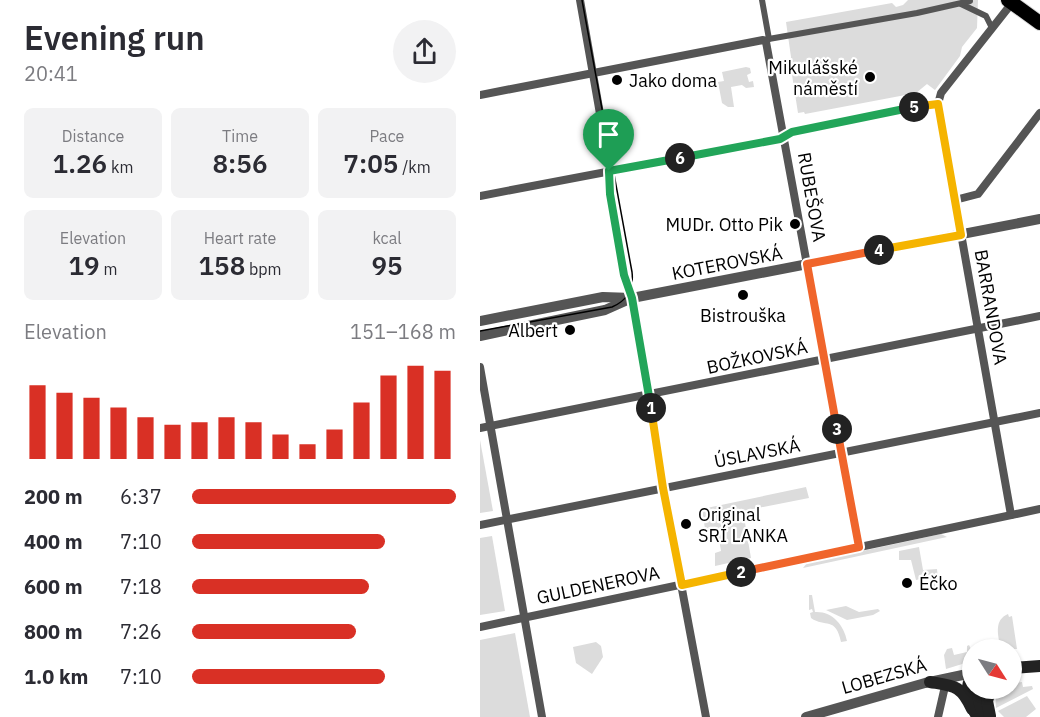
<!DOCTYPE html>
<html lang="en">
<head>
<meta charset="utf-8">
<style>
  :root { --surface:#fff; --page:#f2f2f3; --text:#2b2b33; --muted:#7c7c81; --accent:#d93025 }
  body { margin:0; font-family:"IBM Plex Sans",sans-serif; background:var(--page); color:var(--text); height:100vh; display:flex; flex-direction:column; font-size:22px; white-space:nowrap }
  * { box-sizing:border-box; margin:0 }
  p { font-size:20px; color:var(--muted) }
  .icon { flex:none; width:33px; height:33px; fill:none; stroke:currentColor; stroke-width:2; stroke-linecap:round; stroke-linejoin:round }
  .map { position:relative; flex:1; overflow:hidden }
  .details { display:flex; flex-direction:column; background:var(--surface); width:480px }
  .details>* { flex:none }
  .needle { width:39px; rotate:126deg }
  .tools { position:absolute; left:482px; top:639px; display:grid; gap:12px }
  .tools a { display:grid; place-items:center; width:60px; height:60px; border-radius:50%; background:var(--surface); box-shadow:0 2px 4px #0004; font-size:30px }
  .pin { position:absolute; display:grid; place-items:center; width:51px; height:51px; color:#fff; margin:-62px -26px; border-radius:50% 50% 50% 0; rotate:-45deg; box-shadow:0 0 6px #0007 }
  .pin .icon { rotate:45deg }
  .km { position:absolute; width:30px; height:30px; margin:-15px; border-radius:50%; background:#222; color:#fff; font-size:16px; line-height:30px; text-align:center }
  .round { display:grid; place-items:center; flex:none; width:63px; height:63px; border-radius:32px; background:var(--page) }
  .summary { display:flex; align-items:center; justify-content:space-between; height:102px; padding:0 24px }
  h1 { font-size:33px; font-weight:600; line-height:45px }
  .metrics { display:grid; grid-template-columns:repeat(3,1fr); gap:9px; height:102px; padding:6px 24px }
  .metrics div { display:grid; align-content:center; border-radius:9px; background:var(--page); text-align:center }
  .metrics b { font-size:26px; font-weight:600 }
  .metrics small { font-size:16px; font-weight:400 }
  .metrics p { font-size:16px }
  .chart { height:168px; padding:12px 24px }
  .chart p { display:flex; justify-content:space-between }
  .chart svg { width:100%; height:108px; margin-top:6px; stroke:var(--accent); stroke-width:6 }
  ul { padding:0 24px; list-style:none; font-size:20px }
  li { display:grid; grid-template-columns:96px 72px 1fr; align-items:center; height:45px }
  li i { height:15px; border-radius:8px; background:var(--accent) }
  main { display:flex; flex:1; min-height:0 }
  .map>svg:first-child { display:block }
</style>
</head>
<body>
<main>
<section class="details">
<div class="summary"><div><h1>Evening run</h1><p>20:41</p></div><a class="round"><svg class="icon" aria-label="share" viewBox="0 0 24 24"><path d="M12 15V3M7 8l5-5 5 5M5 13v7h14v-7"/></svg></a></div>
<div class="metrics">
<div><p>Distance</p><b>1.26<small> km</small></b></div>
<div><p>Time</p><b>8:56</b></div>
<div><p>Pace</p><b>7:05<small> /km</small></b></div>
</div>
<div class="metrics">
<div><p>Elevation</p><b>19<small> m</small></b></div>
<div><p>Heart rate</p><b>158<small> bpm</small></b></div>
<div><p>kcal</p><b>95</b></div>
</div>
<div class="chart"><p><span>Elevation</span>151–168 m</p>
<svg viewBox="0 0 160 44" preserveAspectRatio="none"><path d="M5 44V14M15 44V17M25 44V19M35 44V23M45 44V27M55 44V30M65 44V29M75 44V27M85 44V29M95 44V34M105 44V38M115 44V32M125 44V21M135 44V10M145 44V6M155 44V8"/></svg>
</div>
<ul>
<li><b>200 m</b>6:37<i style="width:100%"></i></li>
<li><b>400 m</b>7:10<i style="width:73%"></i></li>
<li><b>600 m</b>7:18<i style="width:67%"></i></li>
<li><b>800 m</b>7:26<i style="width:62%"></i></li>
<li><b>1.0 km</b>7:10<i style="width:73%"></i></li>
</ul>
</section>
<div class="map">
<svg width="560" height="717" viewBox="0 0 560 717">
  <rect width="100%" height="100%" fill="#fff"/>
  <g fill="#dcdcdc">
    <polygon points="428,0 498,0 497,28 482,47 480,56 455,90 447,84 436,93 325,114 324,112 318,113 310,62 311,57 306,22 412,3 416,7 423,5"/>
    <polygon points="266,67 270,68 271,73 267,75 269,82 273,81 274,87 266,88 262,85 251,87 254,107 248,107 242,103 238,82 244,81 242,72"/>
    <polygon points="0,440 13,511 0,513"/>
    <polygon points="326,487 329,498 263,511 271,558 235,566 235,553 241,551 237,528 225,529 222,509"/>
    <polygon points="461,534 467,537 323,568 327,563"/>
    <polygon points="12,536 25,611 0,615 0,538"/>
    <polygon points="439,547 443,570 457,569 459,591 452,588 450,577 436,580 431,560 419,560 419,551"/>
    <path d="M329,595H332L335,612C352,611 364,625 367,641L361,642C356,616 345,628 331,618L330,613L333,612L332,609L329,610Z"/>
    <polygon points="366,606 379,612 398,609 400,611 393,615 367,620 346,610"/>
    <path d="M528,614L529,617L532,616L537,649H502H505L503,643L506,642L508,648L520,646C518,634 514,620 528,614Z"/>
    <polygon points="35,633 50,717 0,717 0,640"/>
    <polygon points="116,642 121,646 123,657 112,674 96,663 93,647"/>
    <polygon points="489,645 492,651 492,661 466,669 464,655 467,649 472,648 474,655 487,652 487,646"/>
    <path d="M542,682L543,687L552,686L553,689L516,708C515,700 516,694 522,689L531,688V684Z"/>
    <polygon points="547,696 556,709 546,717 524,717 518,711"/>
  </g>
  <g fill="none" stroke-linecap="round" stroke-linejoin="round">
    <defs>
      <polyline id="primary" points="528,0 560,23"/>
    </defs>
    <use href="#primary" stroke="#dbdbdb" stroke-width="16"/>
    <g stroke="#555" stroke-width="6">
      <polyline points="282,0 289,39"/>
      <polyline points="481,4 506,16 512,28"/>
      <polyline points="283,40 437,13 490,1"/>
    </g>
    <g stroke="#555" stroke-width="8">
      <polyline points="100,0 129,165 130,194 144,275 152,298 170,396 183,488 226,717"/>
      <polyline points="0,95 283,40 286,42 379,547"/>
      <polyline points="0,196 300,139 312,132 320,130 436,106 458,104"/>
      <polyline points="475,200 498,194 560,113"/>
      <polyline points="0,367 62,717"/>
      <polyline points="0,428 560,316"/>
      <polyline points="531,515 458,104 461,93 532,3"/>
      <polyline points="0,525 560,413"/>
      <polyline points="0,627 560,509"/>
      <polyline points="458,717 466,682"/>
    </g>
    <g stroke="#555" stroke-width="10">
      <polyline points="0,321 123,297 152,298 560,219"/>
      <polyline points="0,336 125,310 152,298"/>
      <polyline points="326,717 445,683 492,673"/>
    </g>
    <g stroke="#222" stroke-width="12">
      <polyline points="531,668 560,666"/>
      <path d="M492,675C484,690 488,704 498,717"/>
      <path d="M450,682C474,686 481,685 492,709"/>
      <polyline points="496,688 501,708 507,717"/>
      <polyline points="510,716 507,701 511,688"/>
    </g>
    <use href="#primary" stroke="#000" stroke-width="14"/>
    <g stroke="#000" stroke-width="1.5">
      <polyline points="524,0 560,26"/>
      <path d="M0,331L132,307C148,300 154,289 152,272L102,0"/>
    </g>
  </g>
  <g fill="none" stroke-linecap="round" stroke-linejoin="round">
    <defs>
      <polyline id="split-1" points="129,171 130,194 144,275 152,298 171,408"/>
      <polyline id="split-2" points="171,408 183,488 202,585 261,572"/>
      <polyline id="split-3" points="261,572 379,547 357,429"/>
      <polyline id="split-4" points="357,429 327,264 399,250"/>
      <polyline id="split-5" points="399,250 481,235 458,104 434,107"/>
      <polyline id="split-6" points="200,158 300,139 312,132 434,107"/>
      <polyline id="split-7" points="129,171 200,158"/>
    </defs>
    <use href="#split-1" stroke="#fff" stroke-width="12"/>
    <use href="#split-2" stroke="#fff" stroke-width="12"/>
    <use href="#split-3" stroke="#fff" stroke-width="12"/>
    <use href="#split-4" stroke="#fff" stroke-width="12"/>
    <use href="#split-5" stroke="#fff" stroke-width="12"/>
    <use href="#split-6" stroke="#fff" stroke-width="12"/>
    <use href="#split-7" stroke="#fff" stroke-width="12"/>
    <use href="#split-1" stroke="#22a559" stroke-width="8"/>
    <use href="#split-2" stroke="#f5b400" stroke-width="8"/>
    <use href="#split-3" stroke="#f0652b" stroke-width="8"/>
    <use href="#split-4" stroke="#f0652b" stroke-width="8"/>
    <use href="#split-5" stroke="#f5b400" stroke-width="8"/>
    <use href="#split-6" stroke="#22a559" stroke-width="8"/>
    <use href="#split-7" stroke="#22a559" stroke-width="8"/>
  </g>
  <g fill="#000" stroke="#fff" stroke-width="2">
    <circle cx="390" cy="77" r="6"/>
    <circle cx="137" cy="80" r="6"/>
    <circle cx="315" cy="224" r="6"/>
    <circle cx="263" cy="295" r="6"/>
    <circle cx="90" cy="330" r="6"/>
    <circle cx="206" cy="524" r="6"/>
    <circle cx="427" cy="583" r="6"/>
  </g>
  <g text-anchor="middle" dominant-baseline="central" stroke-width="4.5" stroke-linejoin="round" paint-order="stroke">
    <g font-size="18" fill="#000" stroke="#fff" text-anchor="end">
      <text x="378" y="67">Mikulášské<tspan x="378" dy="21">náměstí</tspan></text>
      <text x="149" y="80" text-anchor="start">Jako doma</text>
      <text x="303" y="224">MUDr. Otto Pik</text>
      <text x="263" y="315" text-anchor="middle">Bistrouška</text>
      <text x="78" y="330">Albert</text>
      <text x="218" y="514" text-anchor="start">Original<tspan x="218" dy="21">SRÍ LANKA</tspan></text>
      <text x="439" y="583" text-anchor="start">Éčko</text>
    </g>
    <g font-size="18" fill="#000" stroke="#fff">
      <text transform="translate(332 197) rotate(80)">RUBEŠOVA</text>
      <text transform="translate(247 263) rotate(-11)">KOTEROVSKÁ</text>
      <text transform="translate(511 307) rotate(80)">BARRANDOVA</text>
      <text transform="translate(277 357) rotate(-12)">BOŽKOVSKÁ</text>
      <text transform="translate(277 453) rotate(-11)">ÚSLAVSKÁ</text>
      <text transform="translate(118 585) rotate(-12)">GULDENEROVA</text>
      <text transform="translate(404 676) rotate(-16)">LOBEZSKÁ</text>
    </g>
  </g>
</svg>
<div class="tools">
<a><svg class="needle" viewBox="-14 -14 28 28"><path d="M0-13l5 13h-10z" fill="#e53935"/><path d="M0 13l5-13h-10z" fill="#7c7c81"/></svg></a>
</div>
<div class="pin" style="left:129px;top:171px;background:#1e9e55"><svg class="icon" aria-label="arrive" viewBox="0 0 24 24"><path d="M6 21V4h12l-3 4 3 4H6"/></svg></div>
<b class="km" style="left:171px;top:408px">1</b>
<b class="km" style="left:261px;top:572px">2</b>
<b class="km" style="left:357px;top:429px">3</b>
<b class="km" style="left:399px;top:250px">4</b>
<b class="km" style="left:434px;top:107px">5</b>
<b class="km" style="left:200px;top:158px">6</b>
</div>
</main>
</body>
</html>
